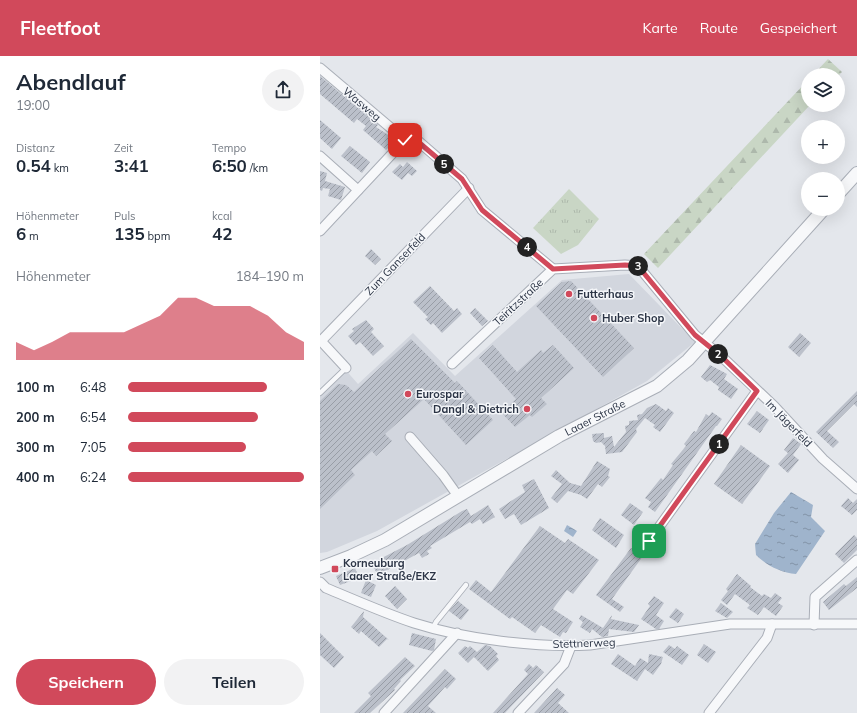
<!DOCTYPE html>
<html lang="de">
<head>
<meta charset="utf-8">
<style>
  :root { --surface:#fff; --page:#f2f2f3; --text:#1f2937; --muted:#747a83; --accent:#d1495b }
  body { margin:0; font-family:Mulish,sans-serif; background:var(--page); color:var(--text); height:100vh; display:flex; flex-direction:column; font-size:15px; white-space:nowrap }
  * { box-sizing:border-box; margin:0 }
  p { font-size:13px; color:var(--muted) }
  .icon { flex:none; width:22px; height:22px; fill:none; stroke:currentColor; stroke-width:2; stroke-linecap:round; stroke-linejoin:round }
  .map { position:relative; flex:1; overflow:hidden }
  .panel { display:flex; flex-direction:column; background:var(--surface); width:320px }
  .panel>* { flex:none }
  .controls { position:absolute; left:481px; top:12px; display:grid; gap:8px }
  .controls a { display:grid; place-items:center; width:44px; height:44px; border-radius:50%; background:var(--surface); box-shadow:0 4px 16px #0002; font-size:20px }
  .pin { position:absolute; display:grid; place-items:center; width:34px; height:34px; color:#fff; margin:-17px; border-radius:8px; box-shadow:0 2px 6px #0006 }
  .km { position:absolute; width:20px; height:20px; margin:-10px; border-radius:50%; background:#222; color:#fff; font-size:11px; line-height:20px; text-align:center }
  .round { display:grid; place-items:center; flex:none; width:42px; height:42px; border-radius:21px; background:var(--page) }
  .overview { display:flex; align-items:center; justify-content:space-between; height:68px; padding:0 16px }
  h1 { font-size:22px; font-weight:700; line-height:30px }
  .metrics { display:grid; grid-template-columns:repeat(3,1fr); gap:6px; height:68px; padding:4px 16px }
  .metrics div { display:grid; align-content:center }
  .metrics b { font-size:17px; font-weight:700 }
  .metrics small { font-size:11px; font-weight:400 }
  .metrics p { font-size:11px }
  .chart { height:112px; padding:8px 16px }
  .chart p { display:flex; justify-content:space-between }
  .chart svg { width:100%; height:72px; margin-top:4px; fill:var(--accent); opacity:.7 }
  .primary-button { display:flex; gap:8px; margin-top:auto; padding:8px 16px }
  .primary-button a { flex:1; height:46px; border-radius:24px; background:var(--accent); color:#fff; font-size:16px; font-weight:700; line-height:46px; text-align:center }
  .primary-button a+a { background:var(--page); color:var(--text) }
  ul { padding:0 16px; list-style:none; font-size:13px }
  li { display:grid; grid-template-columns:64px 48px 1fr; align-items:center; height:30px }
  li i { height:10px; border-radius:5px; background:var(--accent) }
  header { display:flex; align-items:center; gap:24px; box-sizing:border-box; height:56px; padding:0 20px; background:var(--accent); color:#fff }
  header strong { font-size:19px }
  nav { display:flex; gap:22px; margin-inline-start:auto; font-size:14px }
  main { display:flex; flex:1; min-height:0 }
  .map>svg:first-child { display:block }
</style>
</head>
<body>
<header>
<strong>Fleetfoot</strong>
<nav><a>Karte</a><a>Route</a><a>Gespeichert</a></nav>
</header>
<main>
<section class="panel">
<div class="overview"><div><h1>Abendlauf</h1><p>19:00</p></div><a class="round"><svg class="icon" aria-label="share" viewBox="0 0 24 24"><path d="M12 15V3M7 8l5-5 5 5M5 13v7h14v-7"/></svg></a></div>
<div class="metrics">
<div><p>Distanz</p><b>0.54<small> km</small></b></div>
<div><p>Zeit</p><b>3:41</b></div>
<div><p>Tempo</p><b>6:50<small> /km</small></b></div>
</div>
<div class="metrics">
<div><p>Höhenmeter</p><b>6<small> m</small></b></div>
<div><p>Puls</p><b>135<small> bpm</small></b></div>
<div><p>kcal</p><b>42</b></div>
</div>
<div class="chart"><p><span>Höhenmeter</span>184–190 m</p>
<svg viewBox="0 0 160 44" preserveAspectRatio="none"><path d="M0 44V33L10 38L20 33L30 27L40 27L50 27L60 27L70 22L80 17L90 6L100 6L110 11L120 11L130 11L140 17L150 27L160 33V44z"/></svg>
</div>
<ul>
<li><b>100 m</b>6:48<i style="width:79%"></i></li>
<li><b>200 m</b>6:54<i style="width:74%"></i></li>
<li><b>300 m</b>7:05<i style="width:67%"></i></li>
<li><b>400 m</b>6:24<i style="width:100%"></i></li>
</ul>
<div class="primary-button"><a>Speichern</a><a>Teilen</a></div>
</section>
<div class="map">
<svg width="537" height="657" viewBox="0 0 537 657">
  <defs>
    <pattern id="grass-tufts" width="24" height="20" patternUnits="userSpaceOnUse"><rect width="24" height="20" fill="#c9d6c5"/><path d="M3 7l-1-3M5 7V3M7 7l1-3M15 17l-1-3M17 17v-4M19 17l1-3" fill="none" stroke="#adb8ab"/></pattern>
    <pattern id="forest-firs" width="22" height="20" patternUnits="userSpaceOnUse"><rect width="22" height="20" fill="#c9d6c5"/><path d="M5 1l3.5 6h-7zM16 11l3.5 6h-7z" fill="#adb8ab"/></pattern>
    <pattern id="water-ripples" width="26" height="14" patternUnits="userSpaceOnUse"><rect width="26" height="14" fill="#9fb4cc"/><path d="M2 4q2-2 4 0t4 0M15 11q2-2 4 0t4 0" fill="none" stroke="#8293a7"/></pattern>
    <pattern id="building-hatch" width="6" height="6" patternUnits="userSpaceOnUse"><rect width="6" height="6" fill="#bbc0ca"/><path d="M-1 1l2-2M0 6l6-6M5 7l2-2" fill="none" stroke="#989da6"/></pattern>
  </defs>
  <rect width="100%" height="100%" fill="#e4e7ec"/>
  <polygon fill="#d2d6de" points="309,218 375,286 327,325 57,475 7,496 0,497 0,333 23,311 38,328 93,277 135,320 242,224"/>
  <polygon fill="url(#grass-tufts)" points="249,133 279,163 258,189 241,198 213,172"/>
  <g fill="url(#forest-firs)">
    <polygon points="508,3 522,16 518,20 493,19"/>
    <polygon points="488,24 488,49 490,49 338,212 324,198"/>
  </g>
  <g fill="url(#water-ripples)">
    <path d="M471,436L493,449L491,461L505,475L476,518C461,517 446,509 436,499L435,488L454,457Z"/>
    <polygon points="247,469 257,475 253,481 244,475"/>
  </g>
  <g fill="url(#building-hatch)">
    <polygon points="0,20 58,69 56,71 76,84 66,94 43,74 46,70 37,63 34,67 0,38"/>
    <polygon points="0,64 21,82 12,93 0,82"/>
    <polygon points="30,90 50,106 42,117 21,100"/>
    <polygon points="87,106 97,115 92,120 88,117 82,124 72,116 80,108 83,111"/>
    <polygon points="0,115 7,117 5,125 25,131 21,144 8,140 10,133 3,132 2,135 0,134"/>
    <polygon points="51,193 61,203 55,209 45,200"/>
    <polygon points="251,225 314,292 283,321 216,250 242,226"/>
    <polygon points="110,230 134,255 137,252 142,258 122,277 113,267 111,269 105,263 108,261 93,246"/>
    <polygon points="155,252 168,265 162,270 150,257"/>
    <polygon points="46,264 54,273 51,276 64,290 53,300 40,286 36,289 28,280 34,275 32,273"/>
    <polygon points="480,277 491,287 479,301 468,291"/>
    <polygon points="91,283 135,327 137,325 173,364 146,389 104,343 65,378 72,385 56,400 52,395 31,414 35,419 0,453 0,345 18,328 26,329 34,336"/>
    <polygon points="173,289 197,316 221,294 223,297 233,289 254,312 221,342 227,348 212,361 210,359 195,371 181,356 196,343 159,302"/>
    <polygon points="390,309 407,318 404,323 418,333 411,343 398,334 399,331 390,324 387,326 381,321"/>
    <polygon points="537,335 537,351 534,348 507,375 519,386 513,392 496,376"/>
    <polygon points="336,348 346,355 348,352 354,357 340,376 333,371 335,369 325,362 316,373 317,376 302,396 286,398 285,390 281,386 276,387 273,385 272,378 284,377 284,382 292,380 294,391 306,376 305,370 309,369 309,365 318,364 317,359 322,358 327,352"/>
    <polygon points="437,355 449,364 440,377 427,368"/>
    <polygon points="392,356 402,363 397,370 396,370 335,456 328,451 331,446 325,442 341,422 343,424 353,409 351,408 366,390 364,388 374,375 376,376 386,358 389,360"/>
    <polygon points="473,382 481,388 473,399 479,404 468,417 458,408 468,397 464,394"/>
    <polygon points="421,389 450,410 422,448 394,428"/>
    <polygon points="277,405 290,413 288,420 290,421 282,431 278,428 267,443 261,439 248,435 237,447 231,442 242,428 231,420 236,414 250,427 261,430"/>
    <polygon points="214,423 229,452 201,469 194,458 185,463 179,453 205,436 202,429"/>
    <polygon points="528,442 533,447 537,443 537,454 532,459 521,450"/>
    <polygon points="310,447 323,456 314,469 301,459"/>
    <polygon points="168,449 175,461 163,468 160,463 152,468 150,466 110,490 112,492 107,495 109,498 102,502 99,497 58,519 54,512 58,509 56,505 87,489 142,455 147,453 151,460"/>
    <polygon points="280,462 304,479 296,492 272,474"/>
    <polygon points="220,470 245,487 248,483 279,504 253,538 247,534 233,553 253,566 246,577 243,576 240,581 221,569 215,577 192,561 190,563 149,533 156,524 171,536"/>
    <polygon points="534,479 537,482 537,494 524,507 515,498"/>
    <polygon points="311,492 323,500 292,543 304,551 300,556 276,539"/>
    <polygon points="35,512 39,522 20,529 16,520"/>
    <polygon points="417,518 431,530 430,531 442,540 444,538 451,542 455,537 462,542 458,547 463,550 456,560 444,551 438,559 427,552 430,549 415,538 407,549 401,544 408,535 406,533"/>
    <polygon points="537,521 537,532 509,554 503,546 524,528 526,530"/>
    <polygon points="46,524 56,529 51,541 41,537"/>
    <polygon points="75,530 87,543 77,553 65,540"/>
    <polygon points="334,540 344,547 336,559 344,565 339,573 336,573 321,563 330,550 328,548"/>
    <polygon points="138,545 149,554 141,564 129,555"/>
    <polygon points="401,547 413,556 407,562 395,555"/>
    <polygon points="356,552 364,558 358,567 349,561"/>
    <polygon points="44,555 43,561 69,584 67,583 59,591 41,575 39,578 31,571"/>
    <polygon points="261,559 283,572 292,559 291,563 319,569 314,576 289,573 288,580 282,581 272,573 270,577 260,571 263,566 259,563"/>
    <polygon points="0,577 24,601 14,612 0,599"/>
    <polygon points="92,577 116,583 114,594 112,595 89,589"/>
    <polygon points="384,588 396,596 388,607 377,599"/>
    <polygon points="165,589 170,590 178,598 176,600 179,604 168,615 154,601 148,607 138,597 145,590 148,592 150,590 157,596"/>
    <polygon points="349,589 355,593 357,590 369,599 362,609 343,596"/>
    <polygon points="298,598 315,610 320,602 328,607 329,598 343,601 341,608 333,619 325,613 317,625 291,608"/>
    <polygon points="85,601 95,610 80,624 81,625 74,633 75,634 50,657 34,657 51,640 48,637"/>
    <polygon points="209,608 213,612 216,609 224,616 185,657 173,657 208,618 204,614"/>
    <polygon points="125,613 136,623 127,633 125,631 108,650 116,657 83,657"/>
    <polygon points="237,632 245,639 238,647 249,657 214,657"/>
  </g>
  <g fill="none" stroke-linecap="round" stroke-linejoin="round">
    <defs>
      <g id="service">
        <polyline points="0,337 26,312"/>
        <polyline points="113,572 116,566 146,529"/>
      </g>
      <g id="minor">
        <polyline points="0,12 85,84"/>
        <polyline points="0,100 38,134"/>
        <polyline points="0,175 85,84 91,82 97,84 142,123 162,154 233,213"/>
        <polyline points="132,308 233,213 305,209 318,210 375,279 401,300 454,350 503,403 537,433"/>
        <polyline points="26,312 1,285 149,132"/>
        <polyline points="90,381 123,419 138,440"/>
        <polyline points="329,485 437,335"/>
        <path d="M0,526L6,532C35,544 64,557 94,567C144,583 217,592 270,589L410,568H537"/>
        <polyline points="494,569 495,541 537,504"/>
        <polyline points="64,657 137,577"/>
        <polyline points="198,657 244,608 251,590"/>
        <polyline points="389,657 447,582 452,568"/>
      </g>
      <g id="tertiary">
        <polyline points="518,138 537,117"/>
        <path id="s1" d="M0,512L31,500L65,484L239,380L337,330L368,304L504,153"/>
      </g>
    </defs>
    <use href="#service" stroke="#a9aeb7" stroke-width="6"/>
    <use href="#minor" stroke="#a9aeb7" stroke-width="11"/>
    <use href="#tertiary" stroke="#a9aeb7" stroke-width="14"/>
    <use href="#service" stroke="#f7f8fa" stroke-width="4.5"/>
    <use href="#minor" stroke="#f7f8fa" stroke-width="9"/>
    <use href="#tertiary" stroke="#f7f8fa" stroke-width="12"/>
  </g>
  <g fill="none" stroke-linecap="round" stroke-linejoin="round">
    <defs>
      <polyline id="route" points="85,84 91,82 96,84 142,123 162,154 233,213 305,209 318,210 375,279 401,300 437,335 329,485"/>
    </defs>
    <use href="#route" stroke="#fff" stroke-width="8"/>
    <use href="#route" stroke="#d1495b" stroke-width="5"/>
  </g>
  <g fill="#d1495b" stroke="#f4f6f9" stroke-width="1.5">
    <circle cx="249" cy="238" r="4"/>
    <circle cx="274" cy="262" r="4"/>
    <circle cx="88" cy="338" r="4"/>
    <circle cx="207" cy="353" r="4"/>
    <rect x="11" y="509" width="8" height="8" rx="2"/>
  </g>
  <g text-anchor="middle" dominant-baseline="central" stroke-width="3" stroke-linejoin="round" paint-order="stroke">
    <g font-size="11" fill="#2b3445" stroke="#f4f6f9">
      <text transform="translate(42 48) rotate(40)">Wasweg</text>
      <text transform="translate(75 208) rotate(-46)">Zum Ganserfeld</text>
      <text transform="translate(198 246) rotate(-43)">Teiritzstraße</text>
      <text stroke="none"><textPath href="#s1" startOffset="314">Laaer Straße</textPath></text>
      <text transform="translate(469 367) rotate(46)">Im Jägerfeld</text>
      <text transform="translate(264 587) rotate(-2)">Stettnerweg</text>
    </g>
    <g font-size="11" font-weight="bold" fill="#2b3445" stroke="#f4f6f9" text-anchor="start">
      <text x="257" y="238">Futterhaus</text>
      <text x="282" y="262">Huber Shop</text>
      <text x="96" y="338">Eurospar</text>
      <text x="199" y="353" text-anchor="end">Dangl &amp; Dietrich</text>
      <text x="23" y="507">Korneuburg<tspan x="23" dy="13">Laaer Straße/EKZ</tspan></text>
    </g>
  </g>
</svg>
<div class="controls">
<a><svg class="icon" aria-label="layers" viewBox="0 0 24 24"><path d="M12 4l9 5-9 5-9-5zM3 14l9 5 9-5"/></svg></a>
<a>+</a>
<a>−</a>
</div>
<div class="pin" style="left:329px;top:485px;background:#1e9e55"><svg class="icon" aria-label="arrive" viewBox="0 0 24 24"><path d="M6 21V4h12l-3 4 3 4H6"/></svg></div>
<div class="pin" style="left:85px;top:84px;background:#d93025"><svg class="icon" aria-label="check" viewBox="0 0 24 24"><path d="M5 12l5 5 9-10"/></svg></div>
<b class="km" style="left:399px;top:388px">1</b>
<b class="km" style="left:398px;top:298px">2</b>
<b class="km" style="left:318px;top:210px">3</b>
<b class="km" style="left:207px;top:191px">4</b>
<b class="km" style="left:124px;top:108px">5</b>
</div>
</main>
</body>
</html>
